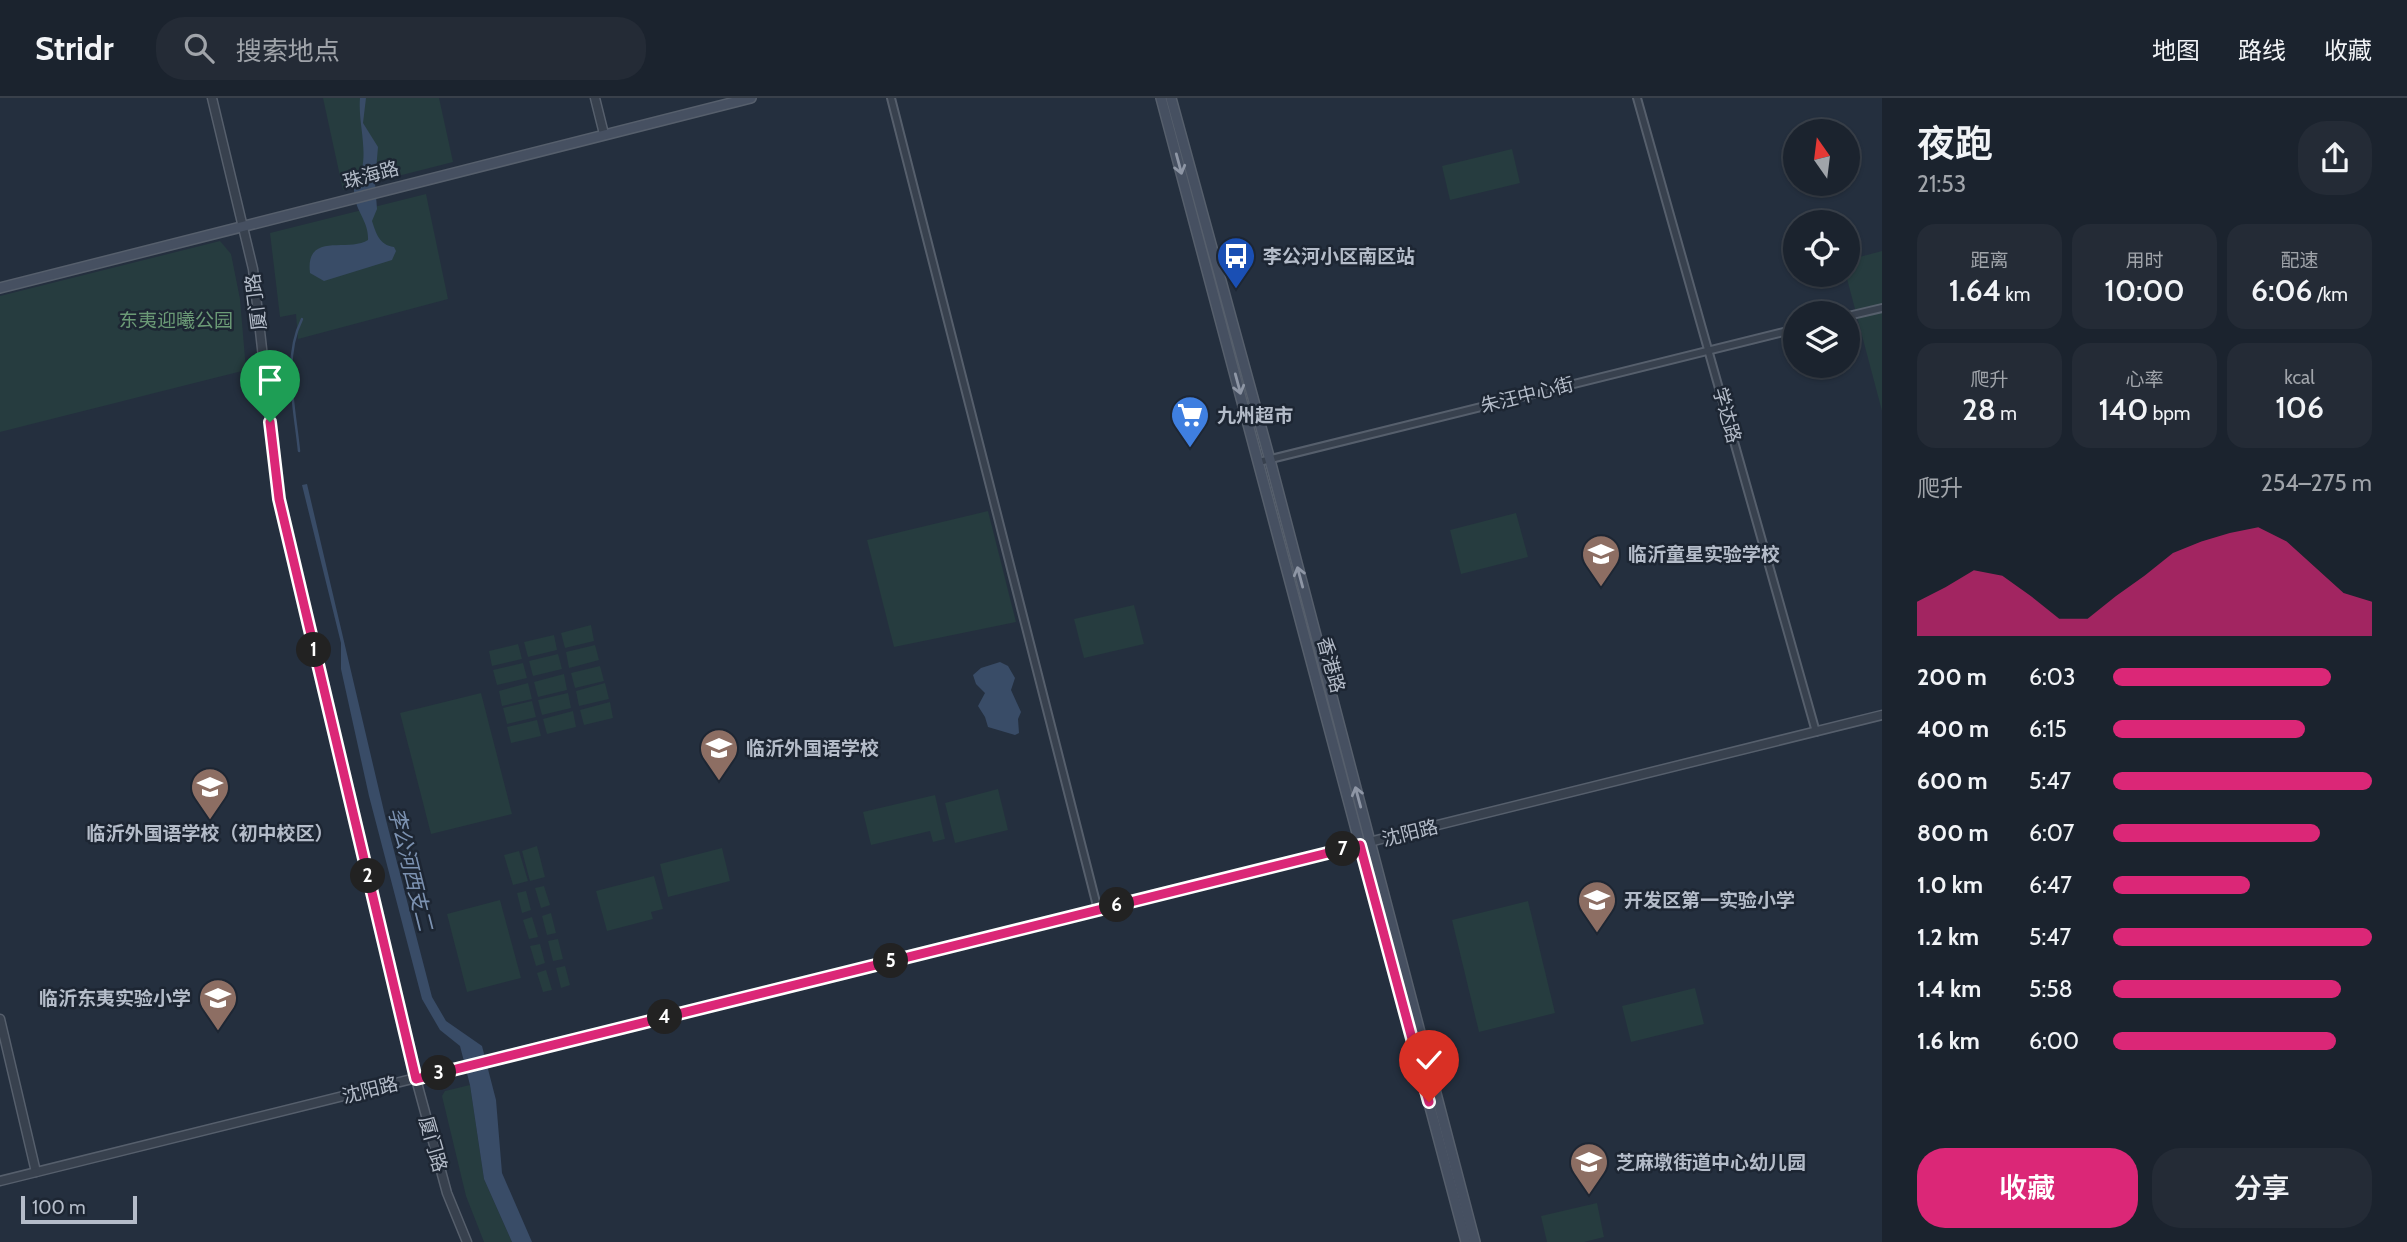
<!DOCTYPE html>
<html lang="zh">
<head>
<meta charset="utf-8">
<style>
  :root { --surface:#1b232e; --page:#242b36; --text:#f1f3f6; --muted:#a0a4aa; --line:#39404a; --accent:#db2777 }
  body { margin:0; font-family:Cabin,"Noto Sans SC",sans-serif; background:var(--page); color:var(--text); height:100vh; display:flex; flex-direction:column; font-size:26px; white-space:nowrap }
  * { box-sizing:border-box; margin:0 }
  p { font-size:23px; color:var(--muted) }
  .icon { flex:none; width:38px; height:38px; fill:none; stroke:currentColor; stroke-width:2; stroke-linecap:round; stroke-linejoin:round }
  .map { position:relative; flex:1; overflow:hidden }
  .details { display:flex; flex-direction:column; background:var(--surface); width:525px }
  .details>* { flex:none }
  .needle { width:46px; rotate:346deg }
  .buttons { position:absolute; left:1783px; top:21px; display:grid; gap:14px }
  .buttons a { display:grid; place-items:center; width:77px; height:77px; border-radius:50%; background:var(--surface); box-shadow:0 2px 5px #0004,0 0 0 2px var(--line); font-size:35px }
  .scale { position:absolute; left:21px; bottom:18px; width:116px; box-sizing:border-box; padding-left:7px; border:4px solid #b4bcc9; border-top:0; font-size:19px; line-height:24px; white-space:nowrap; color:#b4bcc9; -webkit-text-stroke:5px #1d2633; paint-order:stroke }
  .pin { position:absolute; display:grid; place-items:center; width:60px; height:60px; color:#fff; margin:-72px -30px; border-radius:50% 50% 50% 0; rotate:-45deg; box-shadow:0 0 7px #0007 }
  .pin .icon { rotate:45deg }
  .km { position:absolute; width:35px; height:35px; margin:-18px; border-radius:50%; background:#222; color:#fff; font-size:19px; line-height:35px; text-align:center }
  .round { display:grid; place-items:center; flex:none; width:74px; height:74px; border-radius:28px; background:var(--page) }
  .head { display:flex; align-items:center; justify-content:space-between; height:119px; padding:0 35px }
  h1 { font-size:38px; font-weight:600; line-height:52px }
  .stats { display:grid; grid-template-columns:repeat(3,1fr); gap:10px; height:119px; padding:7px 35px }
  .stats div { display:grid; align-content:center; border-radius:18px; background:var(--page); text-align:center }
  .stats b { font-size:30px; font-weight:600 }
  .stats small { font-size:19px; font-weight:400 }
  .stats p { font-size:19px }
  .chart { height:196px; padding:14px 35px }
  .chart p { display:flex; justify-content:space-between }
  .chart svg { width:100%; height:126px; margin-top:7px; fill:var(--accent); opacity:.7 }
  .action { display:flex; gap:14px; margin-top:auto; padding:14px 35px }
  .action a { flex:1; height:80px; border-radius:28px; background:var(--accent); color:#fff; font-size:28px; font-weight:600; line-height:80px; text-align:center }
  .action a+a { background:var(--page); color:var(--text) }
  ul { padding:0 35px; list-style:none; font-size:23px }
  li { display:grid; grid-template-columns:112px 84px 1fr; align-items:center; height:52px }
  li i { height:18px; border-radius:9px; background:var(--accent) }
  header { display:flex; align-items:center; gap:42px; box-sizing:border-box; height:98px; padding:0 35px; background:var(--surface); border-bottom:2px solid var(--line) }
  header strong { font-size:33px }
  nav { display:flex; gap:38px; margin-inline-start:auto; font-size:24px }
  .search { width:490px; height:63px; background:var(--page); display:flex; align-items:center; gap:18px; box-sizing:border-box; padding:0 24px; border-radius:28px; color:var(--muted); font-size:26px }
  main { display:flex; flex:1; min-height:0 }
  .map>svg:first-child { display:block }
</style>
</head>
<body>
<header>
<strong>Stridr</strong>
<div class="search"><svg class="icon" aria-label="search" viewBox="0 0 24 24"><circle cx="10" cy="10" r="6"/><path d="M15 15l6 6"/></svg>搜索地点</div>
<nav><a>地图</a><a>路线</a><a>收藏</a></nav>
</header>
<main>
<div class="map">
<svg width="1882" height="1144" viewBox="0 0 1882 1144">
  <rect width="100%" height="100%" fill="#242f3e"/>
  <g fill="#263c3f">
    <polygon points="323,0 439,0 453,64 343,92"/>
    <polygon points="1512,51 1520,85 1450,102 1442,68"/>
    <polygon points="426,96 448,201 298,241 296,216 280,219 270,135"/>
    <polygon points="220,143 231,156 240,201 246,272 0,334 0,198"/>
    <polygon points="1882,153 1882,313 1846,177 1848,177 1848,162"/>
    <polygon points="988,413 1016,524 894,549 867,442"/>
    <polygon points="1516,415 1528,459 1461,476 1450,432"/>
    <polygon points="1134,507 1144,546 1084,560 1074,521"/>
    <polygon points="591,527 594,543 565,550 561,535"/>
    <polygon points="554,537 557,552 528,559 524,544"/>
    <polygon points="518,546 522,561 492,568 489,553"/>
    <polygon points="595,547 599,562 569,570 566,554"/>
    <polygon points="558,556 562,571 533,578 529,563"/>
    <polygon points="523,565 527,580 497,587 493,572"/>
    <polygon points="600,568 604,583 575,590 571,575"/>
    <polygon points="564,576 567,592 538,599 534,584"/>
    <polygon points="528,585 532,601 502,608 499,593"/>
    <polygon points="605,585 609,601 579,608 576,593"/>
    <polygon points="481,595 512,716 431,736 400,615"/>
    <polygon points="568,595 571,610 542,617 538,602"/>
    <polygon points="532,603 536,619 507,626 503,610"/>
    <polygon points="610,604 613,620 584,627 580,612"/>
    <polygon points="573,613 576,629 547,636 543,621"/>
    <polygon points="537,622 541,638 511,645 507,629"/>
    <polygon points="998,691 1008,732 955,745 945,705"/>
    <polygon points="935,697 945,741 933,744 930,733 871,747 863,714"/>
    <polygon points="537,748 545,779 530,783 522,753"/>
    <polygon points="722,750 730,783 668,799 660,766"/>
    <polygon points="519,753 528,783 513,787 504,757"/>
    <polygon points="654,778 663,811 651,814 653,821 607,833 596,793"/>
    <polygon points="544,788 550,807 541,810 535,790"/>
    <polygon points="526,793 531,812 522,815 517,795"/>
    <polygon points="500,802 521,880 467,894 447,816"/>
    <polygon points="1528,803 1555,915 1479,934 1452,822"/>
    <polygon points="551,815 556,835 547,837 542,818"/>
    <polygon points="532,819 538,839 529,841 523,822"/>
    <polygon points="558,841 563,861 553,863 548,843"/>
    <polygon points="540,846 545,865 536,868 530,848"/>
    <polygon points="565,868 570,887 561,890 556,870"/>
    <polygon points="546,872 552,892 543,894 537,875"/>
    <polygon points="1695,890 1704,926 1631,944 1622,908"/>
    <polygon points="470,987 484,1081 512,1144 484,1144 466,1098 442,998 445,993"/>
    <polygon points="1597,1105 1604,1139 1584,1144 1547,1144 1541,1118"/>
  </g>
  <g fill="#394c67">
    <path d="M360,0H366L363,25L378,49L375,84L377,111L372,123C376,135 379,147 394,149L396,153L392,162L324,183L310,175C305,133 348,155 368,142C369,122 353,111 354,91C354,84 360,78 362,71C367,48 358,23 360,0Z"/>
    <polygon points="307,386 386,722 432,899 446,923 482,948 496,1002 502,1075 532,1144 512,1144 484,1081 470,987 460,948 440,932 422,901 369,698 341,571 341,545 302,387"/>
    <polygon points="1000,564 1008,568 1015,580 1011,592 1021,614 1018,621 1019,635 1015,637 988,629 985,619 978,608 985,595 976,586 973,577 981,570"/>
  </g>
  <g fill="none" stroke-linecap="round" stroke-linejoin="round">
    <path stroke="#394c67" stroke-width="2.5" d="M299,353C295,311 282,261 302,221"/>
    <defs>
      <g id="minor">
        <polyline points="891,0 1098,812"/>
        <polyline points="1637,0 1816,634"/>
        <polyline points="1848,218 1882,210"/>
        <polyline points="1259,364 1796,231"/>
      </g>
      <g id="tertiary">
        <polyline points="212,0 253,171 279,401 416,981 447,1095 467,1144"/>
        <polyline points="595,0 604,36"/>
        <polyline points="0,921 36,1074"/>
        <polyline points="0,1083 1882,617"/>
      </g>
      <g id="secondary">
        <polyline points="1161,0 1466,1144"/>
        <polyline points="1171,0 1270,362 1475,1144"/>
        <polyline points="0,190 751,0"/>
      </g>
    </defs>
    <use href="#minor" stroke="#565f6c" stroke-width="10"/>
    <use href="#tertiary" stroke="#565f6c" stroke-width="11"/>
    <use href="#secondary" stroke="#565f6c" stroke-width="12"/>
    <use href="#minor" stroke="#38414e" stroke-width="6"/>
    <use href="#tertiary" stroke="#38414e" stroke-width="8"/>
    <use href="#secondary" stroke="#465061" stroke-width="9"/>
  </g>
  <defs><path id="oneway-shaft" d="M-6 0H5M1.5-3L5.5 0L1.5 3" fill="none" stroke-width="1.6" stroke-linecap="round" stroke-linejoin="round" transform="scale(1.75)"/></defs>
  <g stroke="#8e96a5">
    <use href="#oneway-shaft" transform="translate(1179 66) rotate(75)"/>
    <use href="#oneway-shaft" transform="translate(1238 286) rotate(75)"/>
    <use href="#oneway-shaft" transform="translate(1300 479) rotate(-105)"/>
    <use href="#oneway-shaft" transform="translate(1358 699) rotate(-105)"/>
  </g>
  <g fill="none" stroke-linecap="round" stroke-linejoin="round">
    <defs>
      <polyline id="route" points="270,324 279,401 416,981 1360,747 1429,1004"/>
    </defs>
    <use href="#route" stroke="#fff" stroke-width="14"/>
    <use href="#route" stroke="#db2777" stroke-width="9"/>
  </g>
  <defs>
    <symbol id="bus-pin" viewBox="-11 -11 22 30"><path d="M0 17L-7.5 6A9.5 9.5 0 1 1 7.5 6Z" fill="#1a4fb4" stroke="#1d2633"/><path d="M-5-6H5V4H4V6H2V4H-2V6H-4V4H-5ZM-3.5-4V0h7V-4ZM-3.5 1.2v1.5H-2V1.2ZM2 1.2v1.5H3.5V1.2Z" fill="#fff"/></symbol>
    <symbol id="supermarket-pin" viewBox="-11 -11 22 30"><path d="M0 17L-7.5 6A9.5 9.5 0 1 1 7.5 6Z" fill="#3f7fe0" stroke="#1d2633"/><path d="M-6-5.5h2.5l.6 2H6L4.5 2H-2.5L-4.4-4H-6ZM-1.5 3.2a1.3 1.3 0 1 0 .1 0ZM3 3.2a1.3 1.3 0 1 0 .1 0Z" fill="#fff"/></symbol>
    <symbol id="school-pin" viewBox="-11 -11 22 30"><path d="M0 17L-7.5 6A9.5 9.5 0 1 1 7.5 6Z" fill="#8d6e63" stroke="#1d2633"/><path d="M0-5L7-2L0 1L-7-2ZM-4 1L0 2.5L4 1V4Q0 6-4 4Z" fill="#fff"/></symbol>
  </defs>
  <g fill-rule="evenodd">
    <use href="#bus-pin" x="1214" y="136" width="44" height="60"/>
    <use href="#supermarket-pin" x="1168" y="295" width="44" height="60"/>
    <use href="#school-pin" x="1579" y="434" width="44" height="60"/>
    <use href="#school-pin" x="697" y="628" width="44" height="60"/>
    <use href="#school-pin" x="188" y="667" width="44" height="60"/>
    <use href="#school-pin" x="1575" y="780" width="44" height="60"/>
    <use href="#school-pin" x="196" y="878" width="44" height="60"/>
    <use href="#school-pin" x="1567" y="1042" width="44" height="60"/>
  </g>
  <g text-anchor="middle" dominant-baseline="central" stroke-width="5" stroke-linejoin="round" paint-order="stroke">
    <g font-size="19" fill="#b4bcc9" stroke="#1d2633">
      <text transform="translate(371 77) rotate(-15)">珠海路</text>
      <text transform="translate(256 204) rotate(-97)">厦门路</text>
      <text transform="translate(1527 297) rotate(-14)">朱汪中心街</text>
      <text transform="translate(1727 317) rotate(74)">学达路</text>
      <text transform="translate(1331 567) rotate(75)">香港路</text>
      <text transform="translate(1410 735) rotate(-14)">沈阳路</text>
      <text transform="translate(370 992) rotate(-14)">沈阳路</text>
      <text transform="translate(433 1046) rotate(74)">厦门路</text>
    </g>
    <g font-size="19" font-weight="bold" fill="#b4bcc9" stroke="#1d2633" text-anchor="start">
      <text x="1263" y="158">李公河小区南区站</text>
      <text x="1217" y="317">九州超市</text>
      <text x="1628" y="456">临沂童星实验学校</text>
      <text x="746" y="650">临沂外国语学校</text>
      <text x="210" y="735" text-anchor="middle">临沂外国语学校（初中校区）</text>
      <text x="1624" y="802">开发区第一实验小学</text>
      <text x="191" y="900" text-anchor="end">临沂东夷实验小学</text>
      <text x="1616" y="1064">芝麻墩街道中心幼儿园</text>
    </g>
    <g font-size="19" fill="#6b9a76" stroke="#1d2633">
      <text x="176" y="222">东夷迎曦公园</text>
    </g>
    <g font-size="21" font-style="italic" fill="#7c92b1" stroke="#1d2633">
      <text transform="translate(411 771) rotate(76)">李公河西支二</text>
    </g>
  </g>
</svg>
<div class="buttons">
<a><svg class="needle" viewBox="-14 -14 28 28"><path d="M0-13l5 13h-10z" fill="#e53935"/><path d="M0 13l5-13h-10z" fill="#a0a4aa"/></svg></a>
<a><svg class="icon" aria-label="locate" viewBox="0 0 24 24"><circle cx="12" cy="12" r="6"/><path d="M12 2v4M12 18v4M2 12h4M18 12h4"/></svg></a>
<a><svg class="icon" aria-label="layers" viewBox="0 0 24 24"><path d="M12 4l9 5-9 5-9-5zM3 14l9 5 9-5"/></svg></a>
</div>
<div class="scale">100 m</div>
<div class="pin" style="left:270px;top:324px;background:#1e9e55"><svg class="icon" aria-label="arrive" viewBox="0 0 24 24"><path d="M6 21V4h12l-3 4 3 4H6"/></svg></div>
<div class="pin" style="left:1429px;top:1004px;background:#d93025"><svg class="icon" aria-label="check" viewBox="0 0 24 24"><path d="M5 12l5 5 9-10"/></svg></div>
<b class="km" style="left:314px;top:552px">1</b>
<b class="km" style="left:368px;top:778px">2</b>
<b class="km" style="left:439px;top:975px">3</b>
<b class="km" style="left:665px;top:919px">4</b>
<b class="km" style="left:891px;top:863px">5</b>
<b class="km" style="left:1117px;top:807px">6</b>
<b class="km" style="left:1343px;top:751px">7</b>
</div>
<section class="details">
<div class="head"><div><h1>夜跑</h1><p>21:53</p></div><a class="round"><svg class="icon" aria-label="share" viewBox="0 0 24 24"><path d="M12 15V3M7 8l5-5 5 5M5 13v7h14v-7"/></svg></a></div>
<div class="stats">
<div><p>距离</p><b>1.64<small> km</small></b></div>
<div><p>用时</p><b>10:00</b></div>
<div><p>配速</p><b>6:06<small> /km</small></b></div>
</div>
<div class="stats">
<div><p>爬升</p><b>28<small> m</small></b></div>
<div><p>心率</p><b>140<small> bpm</small></b></div>
<div><p>kcal</p><b>106</b></div>
</div>
<div class="chart"><p><span>爬升</span>254–275 m</p>
<svg viewBox="0 0 160 44" preserveAspectRatio="none"><path d="M0 44V32L10 27L20 21L30 23L40 30L50 38L60 38L70 30L80 23L90 15L100 11L110 8L120 6L130 11L140 20L150 29L160 32V44z"/></svg>
</div>
<ul>
<li><b>200 m</b>6:03<i style="width:84%"></i></li>
<li><b>400 m</b>6:15<i style="width:74%"></i></li>
<li><b>600 m</b>5:47<i style="width:100%"></i></li>
<li><b>800 m</b>6:07<i style="width:80%"></i></li>
<li><b>1.0 km</b>6:47<i style="width:53%"></i></li>
<li><b>1.2 km</b>5:47<i style="width:100%"></i></li>
<li><b>1.4 km</b>5:58<i style="width:88%"></i></li>
<li><b>1.6 km</b>6:00<i style="width:86%"></i></li>
</ul>
<div class="action"><a>收藏</a><a>分享</a></div>
</section>
</main>
</body>
</html>
